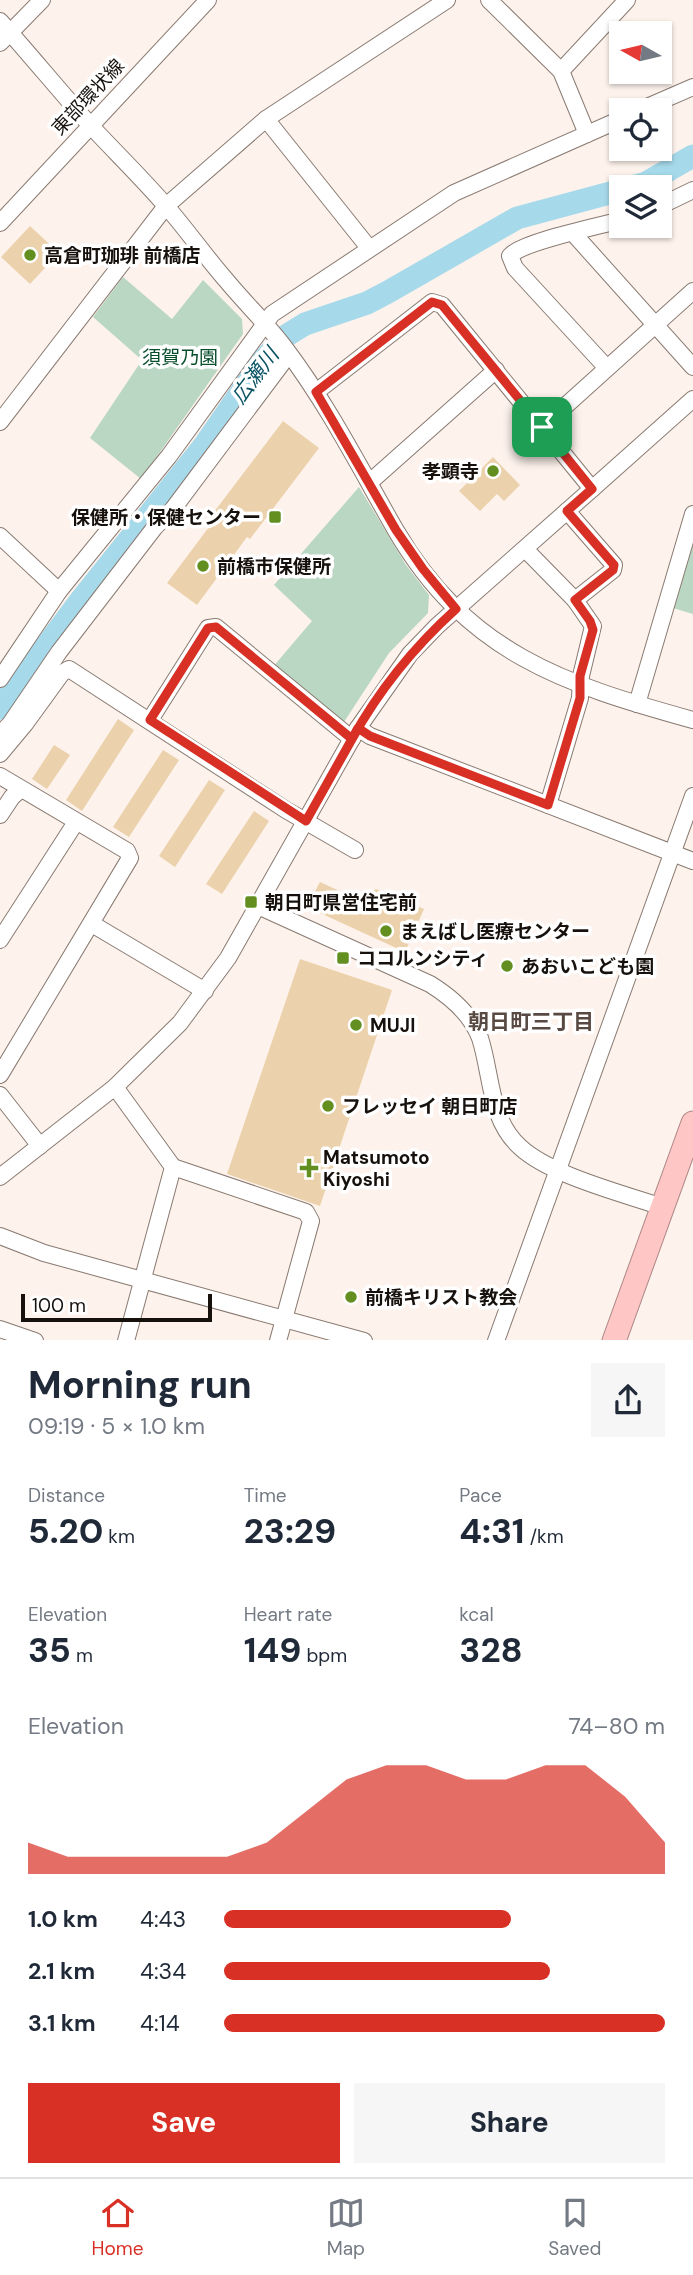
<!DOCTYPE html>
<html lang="en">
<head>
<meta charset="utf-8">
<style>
  :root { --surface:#fff; --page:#f6f6f7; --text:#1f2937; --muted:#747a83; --line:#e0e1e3; --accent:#d93025 }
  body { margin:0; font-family:"DM Sans","Noto Sans JP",sans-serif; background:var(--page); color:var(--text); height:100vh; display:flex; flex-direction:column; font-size:26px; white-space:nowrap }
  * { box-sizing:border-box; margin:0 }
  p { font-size:23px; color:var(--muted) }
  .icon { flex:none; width:38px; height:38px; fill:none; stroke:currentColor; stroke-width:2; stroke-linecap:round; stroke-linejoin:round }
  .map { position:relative; height:1340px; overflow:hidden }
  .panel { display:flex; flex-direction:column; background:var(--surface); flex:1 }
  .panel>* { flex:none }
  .needle { width:46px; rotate:278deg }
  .fabs { position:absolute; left:609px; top:21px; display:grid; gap:14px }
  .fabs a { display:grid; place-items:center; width:63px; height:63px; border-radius:0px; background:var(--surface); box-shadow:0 2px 5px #0004; font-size:35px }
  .scale { position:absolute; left:21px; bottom:18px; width:191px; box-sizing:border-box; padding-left:7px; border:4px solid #16110d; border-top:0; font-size:19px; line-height:24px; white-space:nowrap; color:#16110d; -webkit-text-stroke:5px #fff; paint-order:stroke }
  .pin { position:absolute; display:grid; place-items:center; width:60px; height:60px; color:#fff; margin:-30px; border-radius:14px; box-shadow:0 4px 10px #0006 }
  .round { display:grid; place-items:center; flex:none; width:74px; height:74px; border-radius:0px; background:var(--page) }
  .overview { display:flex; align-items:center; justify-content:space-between; height:119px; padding:0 28px }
  h1 { font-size:38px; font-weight:700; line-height:52px }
  .figures { display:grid; grid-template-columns:repeat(3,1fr); gap:10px; height:119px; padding:7px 28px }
  .figures div { display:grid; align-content:center }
  .figures b { font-size:35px; font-weight:700 }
  .figures small { font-size:19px; font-weight:400 }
  .figures p { font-size:19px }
  .chart { height:196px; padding:14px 28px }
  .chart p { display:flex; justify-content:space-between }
  .chart svg { width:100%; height:126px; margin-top:7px; fill:var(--accent); opacity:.7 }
  .primary-button { display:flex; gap:14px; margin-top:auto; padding:14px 28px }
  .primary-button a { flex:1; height:80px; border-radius:0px; background:var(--accent); color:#fff; font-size:28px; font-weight:700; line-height:80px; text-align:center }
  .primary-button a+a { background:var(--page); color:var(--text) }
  ul { padding:0 28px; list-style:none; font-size:23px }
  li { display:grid; grid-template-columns:112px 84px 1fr; align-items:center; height:52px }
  li i { height:18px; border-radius:9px; background:var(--accent) }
  .dock { display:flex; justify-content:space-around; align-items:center; height:98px; border-top:2px solid var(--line); background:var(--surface); font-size:19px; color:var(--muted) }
  .dock a { display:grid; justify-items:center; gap:4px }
  .dock .current { color:var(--accent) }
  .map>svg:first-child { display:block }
</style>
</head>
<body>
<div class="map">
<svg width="693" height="1341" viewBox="0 0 693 1341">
  <rect width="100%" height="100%" fill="#fdf2ec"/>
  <g fill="#b9d7c2">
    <polygon points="123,277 172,319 203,280 242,319 243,334 141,479 90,438 142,360 93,317"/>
    <polygon points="359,487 406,565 429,595 428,613 389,653 342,725 272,668 312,621 274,585"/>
    <polygon points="693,538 693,614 673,608"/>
  </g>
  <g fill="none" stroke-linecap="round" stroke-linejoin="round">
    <g stroke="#a6daeb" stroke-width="23">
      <polyline points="631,187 646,183 693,156"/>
      <polyline points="0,708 81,600 204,446 262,362 284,337 305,324 367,303 388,292 517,218 621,190"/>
    </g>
  </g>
  <g fill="#ecd2ac">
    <polygon points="30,226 59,253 30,284 1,257"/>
    <polygon points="283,421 319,448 250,539 247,537 197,605 167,583 218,515 214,512"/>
    <polygon points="493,457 520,485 504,501 497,494 480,511 459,491"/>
    <polygon points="118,719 134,730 82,811 66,800"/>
    <polygon points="54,745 70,755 47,789 32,779"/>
    <polygon points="163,750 179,760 129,837 113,827"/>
    <polygon points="209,780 225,790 175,867 159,856"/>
    <polygon points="254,811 269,821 222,894 206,884"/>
    <polygon points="320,882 359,900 376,889 424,909 405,952 307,907"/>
    <polygon points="300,959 392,990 320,1206 227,1174"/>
  </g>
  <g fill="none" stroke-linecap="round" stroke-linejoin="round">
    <defs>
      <g id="minor">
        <polyline points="489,0 561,71 587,134"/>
        <path d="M0,21C30,55 60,91 90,125C115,152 142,178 166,206C187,230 205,256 226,280C245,303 267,324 285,348C328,405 360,468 395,529C467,653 563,684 693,720"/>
        <polyline points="0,43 42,0"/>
        <polyline points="561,71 627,0"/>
        <polyline points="640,110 693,87"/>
        <polyline points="266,119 369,248"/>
        <polyline points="660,206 693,190"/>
        <polyline points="0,223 208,0"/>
        <polyline points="573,233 693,367"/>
        <path d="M606,367L515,268L510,256C521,242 600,226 621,220"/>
        <polyline points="0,422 166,206 266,119 447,0"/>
        <polyline points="542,427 693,291"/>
        <polyline points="370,482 496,370"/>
        <polyline points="592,489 693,399"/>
        <polyline points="567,511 614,565 613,570 575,600"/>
        <polyline points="0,536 59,591"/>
        <polyline points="525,549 575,600 593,626 581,676 580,698 548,805"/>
        <polyline points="0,679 59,591 169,456 272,314 454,193 621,119"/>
        <polyline points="637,704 693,514"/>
        <polyline points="150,720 208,628 216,627 352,739"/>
        <polyline points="358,728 370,736 693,861"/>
        <polyline points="0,734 10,724 59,652 155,527 173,509 283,362"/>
        <polyline points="0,754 25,724 62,673 69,669 286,810 355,850"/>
        <polyline points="0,776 127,851 130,858 0,1075"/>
        <polyline points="0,815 12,797 21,789"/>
        <path d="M258,906L430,984C451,997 471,1014 480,1038C492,1075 489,1119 520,1147C550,1175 621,1193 662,1207"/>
        <polyline points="92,924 205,991"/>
        <polyline points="0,940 76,822"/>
        <polyline points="115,1087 173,1167 126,1341"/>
        <polyline points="0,1095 40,1146"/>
        <polyline points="173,1167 306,1212 311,1221 278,1341"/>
        <polyline points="0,1177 115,1087 180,1023 228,958 358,728 410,654 437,626 592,489 442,305 432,302 316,392"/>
        <polyline points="0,1236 44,1253 364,1341"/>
        <polyline points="0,1329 35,1341"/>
        <polyline points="496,1341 693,796"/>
      </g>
      <polyline id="highway" points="614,1341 693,1123"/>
    </defs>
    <use href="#minor" stroke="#897a71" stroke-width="18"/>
    <use href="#highway" stroke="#ad8785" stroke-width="25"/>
    <use href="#minor" stroke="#fff" stroke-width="16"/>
    <use href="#highway" stroke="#fec7c6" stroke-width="23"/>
  </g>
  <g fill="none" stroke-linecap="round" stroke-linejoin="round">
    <defs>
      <path id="route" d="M542,427L442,305L432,302L316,392L396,530L423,569L456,609C414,647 379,690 352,739L306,821L150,720L208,628L216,627L352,739L358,728L370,736L548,805L580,698V676L593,630L590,621L575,600L613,570L614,565L567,511L592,489L542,427"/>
    </defs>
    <use href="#route" stroke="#fff" stroke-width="14"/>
    <use href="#route" stroke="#d93025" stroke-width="9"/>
  </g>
  <g fill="#638f21" stroke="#fff" stroke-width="2.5">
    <circle cx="30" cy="255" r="7"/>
    <circle cx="493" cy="471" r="7"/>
    <rect x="268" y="510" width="14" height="14" rx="3.5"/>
    <circle cx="203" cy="566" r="7"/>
    <rect x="244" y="895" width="14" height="14" rx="3.5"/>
    <circle cx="386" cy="931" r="7"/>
    <rect x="336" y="951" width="14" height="14" rx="3.5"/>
    <circle cx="507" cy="966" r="7"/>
    <circle cx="356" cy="1025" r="7"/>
    <circle cx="328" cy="1106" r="7"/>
    <path d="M305.5 1157.5h7v7h7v7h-7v7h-7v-7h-7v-7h7z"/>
    <circle cx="351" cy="1297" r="7"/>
  </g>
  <g text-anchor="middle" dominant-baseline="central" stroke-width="7" stroke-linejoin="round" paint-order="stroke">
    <g font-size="19" fill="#16110d" stroke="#fff">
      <text transform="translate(88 97) rotate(-47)">東部環状線</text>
    </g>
    <g font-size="19" font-weight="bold" fill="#16110d" stroke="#fff" text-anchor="start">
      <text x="44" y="255">高倉町珈琲 前橋店</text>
      <text x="479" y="471" text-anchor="end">孝顕寺</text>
      <text x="261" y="517" text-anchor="end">保健所・保健センター</text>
      <text x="217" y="566">前橋市保健所</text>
      <text x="265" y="902">朝日町県営住宅前</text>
      <text x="400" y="931">まえばし医療センター</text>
      <text x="357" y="958">ココルンシティ</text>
      <text x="521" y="966">あおいこども園</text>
      <text x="370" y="1025">MUJI</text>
      <text x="342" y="1106">フレッセイ 朝日町店</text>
      <text x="323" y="1157">Matsumoto<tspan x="323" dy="22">Kiyoshi</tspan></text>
      <text x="365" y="1297">前橋キリスト教会</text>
    </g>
    <g font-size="19" fill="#074e2b" stroke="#fff">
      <text x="180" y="357">須賀乃園</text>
    </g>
    <g font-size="21" font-style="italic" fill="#095364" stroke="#fff">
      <text transform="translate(255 376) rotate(-53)">広瀬川</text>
    </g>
    <g font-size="21" font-weight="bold" fill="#584a42" stroke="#fff">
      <text x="531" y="1022">朝日町三丁目</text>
    </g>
  </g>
</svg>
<div class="fabs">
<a><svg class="needle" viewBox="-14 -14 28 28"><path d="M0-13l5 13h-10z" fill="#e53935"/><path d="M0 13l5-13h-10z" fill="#747a83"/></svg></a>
<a><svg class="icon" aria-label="locate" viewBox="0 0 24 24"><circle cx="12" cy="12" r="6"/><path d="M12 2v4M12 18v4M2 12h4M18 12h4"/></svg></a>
<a><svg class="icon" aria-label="layers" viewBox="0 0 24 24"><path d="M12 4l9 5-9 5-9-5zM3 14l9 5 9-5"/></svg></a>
</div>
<div class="scale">100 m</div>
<div class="pin" style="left:542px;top:427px;background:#1e9e55"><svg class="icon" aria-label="arrive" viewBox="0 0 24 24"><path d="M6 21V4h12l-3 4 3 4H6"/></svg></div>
</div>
<section class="panel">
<div class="overview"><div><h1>Morning run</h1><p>09:19 · 5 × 1.0 km</p></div><a class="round"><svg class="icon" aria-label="share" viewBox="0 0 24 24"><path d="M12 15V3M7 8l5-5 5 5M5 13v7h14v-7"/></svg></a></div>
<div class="figures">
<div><p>Distance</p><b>5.20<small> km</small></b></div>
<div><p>Time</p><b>23:29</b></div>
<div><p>Pace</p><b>4:31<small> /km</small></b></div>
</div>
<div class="figures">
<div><p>Elevation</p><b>35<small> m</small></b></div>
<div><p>Heart rate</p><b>149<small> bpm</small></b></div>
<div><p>kcal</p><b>328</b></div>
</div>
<div class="chart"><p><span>Elevation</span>74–80 m</p>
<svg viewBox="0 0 160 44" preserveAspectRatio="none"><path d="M0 44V33L10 38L20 38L30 38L40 38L50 38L60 33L70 22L80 11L90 6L100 6L110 11L120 11L130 6L140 6L150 17L160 33V44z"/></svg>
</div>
<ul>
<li><b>1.0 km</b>4:43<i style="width:65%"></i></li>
<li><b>2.1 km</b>4:34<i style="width:74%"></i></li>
<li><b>3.1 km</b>4:14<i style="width:100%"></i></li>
</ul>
<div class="primary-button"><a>Save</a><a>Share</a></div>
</section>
<nav class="dock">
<a class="current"><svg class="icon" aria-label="home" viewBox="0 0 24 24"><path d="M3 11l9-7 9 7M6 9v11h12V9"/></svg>Home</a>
<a><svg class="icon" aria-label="map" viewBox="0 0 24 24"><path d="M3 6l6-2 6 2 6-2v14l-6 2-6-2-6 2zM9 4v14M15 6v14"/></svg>Map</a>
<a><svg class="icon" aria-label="saved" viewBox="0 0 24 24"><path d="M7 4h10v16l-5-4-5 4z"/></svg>Saved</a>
</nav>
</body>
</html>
